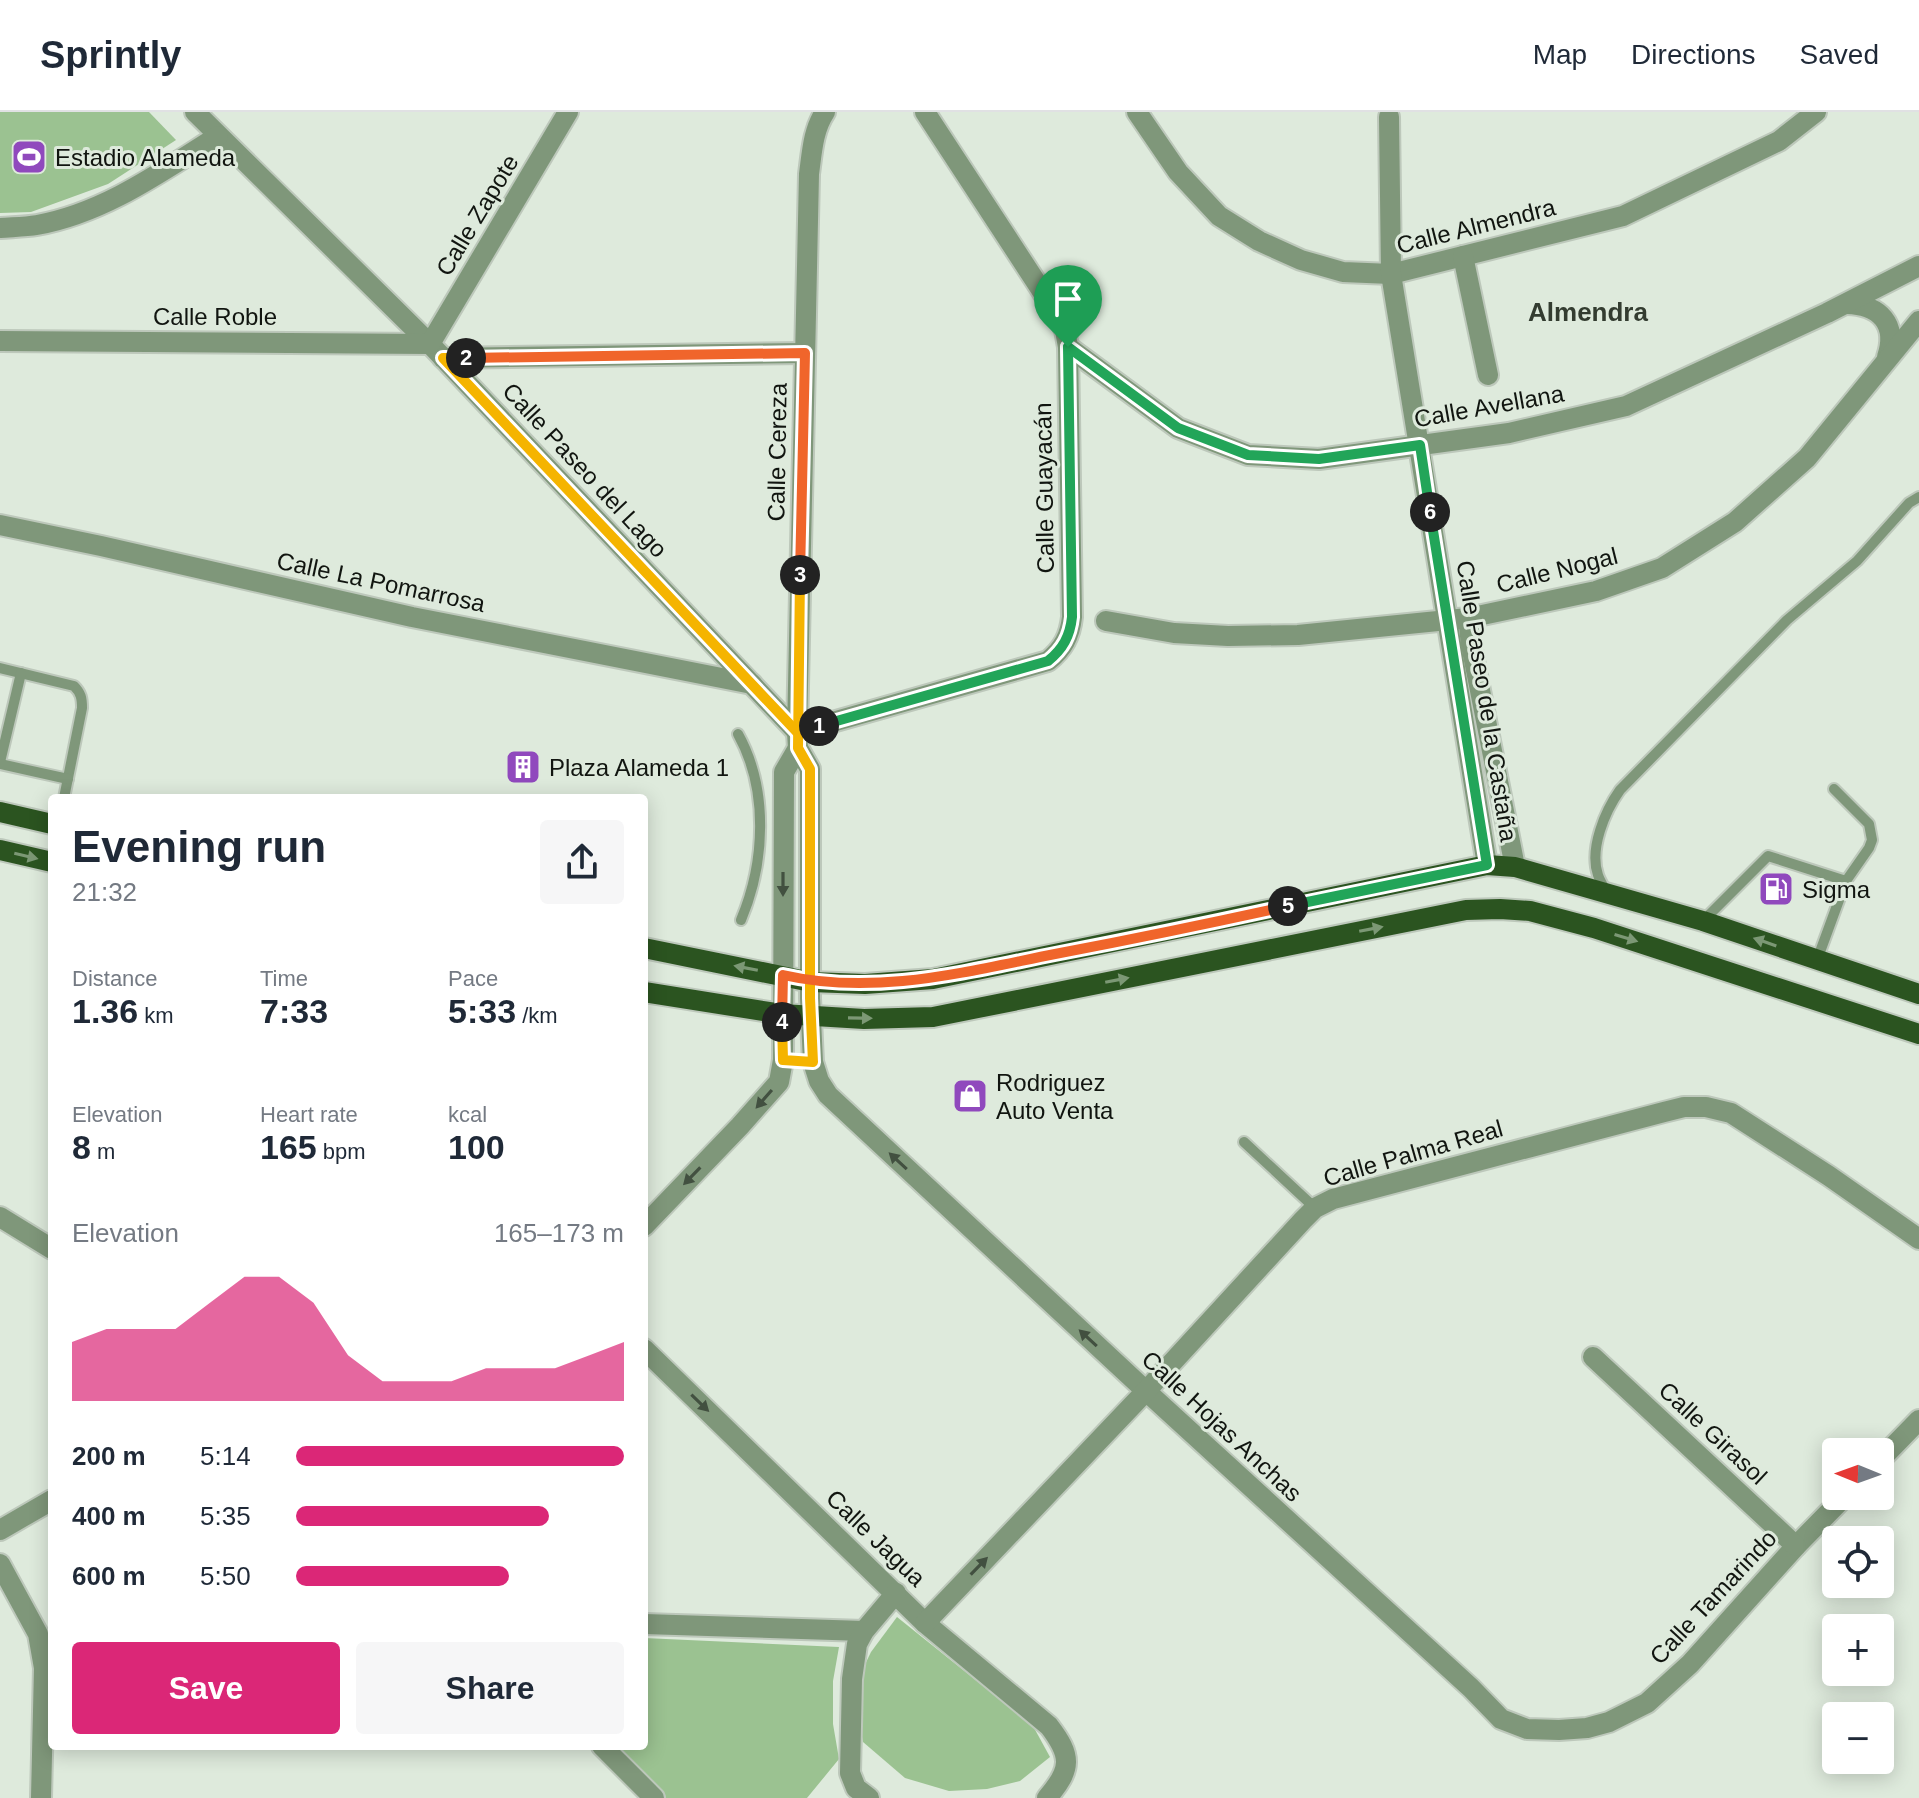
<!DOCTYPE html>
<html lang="en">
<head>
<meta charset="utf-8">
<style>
  :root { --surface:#fff; --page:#f6f6f7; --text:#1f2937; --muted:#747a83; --line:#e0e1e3; --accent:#db2777 }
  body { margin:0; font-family:Arial,sans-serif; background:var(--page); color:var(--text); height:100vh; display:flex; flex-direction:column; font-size:30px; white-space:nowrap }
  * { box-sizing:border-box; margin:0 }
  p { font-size:26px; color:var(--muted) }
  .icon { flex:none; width:44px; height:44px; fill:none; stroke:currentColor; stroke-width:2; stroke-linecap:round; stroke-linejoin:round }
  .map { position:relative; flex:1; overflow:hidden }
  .panel { position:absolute; left:48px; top:682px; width:600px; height:956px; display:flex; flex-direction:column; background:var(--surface); border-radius:8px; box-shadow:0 4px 20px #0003 }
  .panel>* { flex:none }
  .needle { width:52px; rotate:271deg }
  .tools { position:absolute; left:1822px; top:1326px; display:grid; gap:16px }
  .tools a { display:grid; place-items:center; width:72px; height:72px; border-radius:8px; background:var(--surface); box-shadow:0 4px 20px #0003; font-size:40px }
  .pin { position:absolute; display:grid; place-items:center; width:68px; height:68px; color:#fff; margin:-82px -34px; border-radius:50% 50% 50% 0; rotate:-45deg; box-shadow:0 0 8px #0007 }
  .pin .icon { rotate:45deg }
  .km { position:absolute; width:40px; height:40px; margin:-20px; border-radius:50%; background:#222; color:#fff; font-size:22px; line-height:40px; text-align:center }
  .round { display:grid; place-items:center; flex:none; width:84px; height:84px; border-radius:8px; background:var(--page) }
  .overview { display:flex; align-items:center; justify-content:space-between; height:136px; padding:0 24px }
  h1 { font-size:44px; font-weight:700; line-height:60px }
  .stats { display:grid; grid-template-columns:repeat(3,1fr); gap:12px; height:136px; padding:8px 24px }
  .stats div { display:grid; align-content:center }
  .stats b { font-size:34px; font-weight:700 }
  .stats small { font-size:22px; font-weight:400 }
  .stats p { font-size:22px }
  .chart { height:224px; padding:16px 24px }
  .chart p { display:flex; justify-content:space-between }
  .chart svg { width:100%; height:144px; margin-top:8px; fill:var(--accent); opacity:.7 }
  .primary-button { display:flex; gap:16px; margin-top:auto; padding:16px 24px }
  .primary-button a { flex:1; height:92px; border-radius:8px; background:var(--accent); color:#fff; font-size:32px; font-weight:700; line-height:92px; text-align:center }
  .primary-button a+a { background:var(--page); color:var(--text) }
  ul { padding:0 24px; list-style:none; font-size:26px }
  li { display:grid; grid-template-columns:128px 96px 1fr; align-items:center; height:60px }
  li i { height:20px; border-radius:10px; background:var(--accent) }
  header { display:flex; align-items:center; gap:48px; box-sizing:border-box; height:112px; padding:0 40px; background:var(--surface); border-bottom:2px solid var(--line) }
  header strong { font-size:38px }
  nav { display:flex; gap:44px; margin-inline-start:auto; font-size:28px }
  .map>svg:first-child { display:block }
</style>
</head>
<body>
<header>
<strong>Sprintly</strong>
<nav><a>Map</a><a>Directions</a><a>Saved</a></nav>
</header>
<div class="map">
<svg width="1919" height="1686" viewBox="0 0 1919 1686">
  <rect width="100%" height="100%" fill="#deeadc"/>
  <g fill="#9bc291">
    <polygon points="0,0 149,0 176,28 108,72 31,100 0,101"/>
    <polygon points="897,1505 1033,1614 1050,1645 1020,1669 987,1677 949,1679 905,1666 863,1630 859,1609 858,1567 871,1540"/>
    <polygon points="644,1526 839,1535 833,1569 833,1612 839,1647 807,1686 666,1686 616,1634 644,1634"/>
  </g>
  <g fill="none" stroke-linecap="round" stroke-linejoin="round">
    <defs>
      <g id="lane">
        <path d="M0,556L74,574C81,581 82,586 82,596L64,686"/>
        <path d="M738,622C769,678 765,751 741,808"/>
        <polyline points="0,650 21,561"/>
        <polyline points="0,652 68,667"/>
        <path d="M1607,781C1604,775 1600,769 1598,763C1589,737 1605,699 1620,678L1787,508L1857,449L1909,391L1919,385"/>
        <polyline points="1703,809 1768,744 1846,769"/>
        <polyline points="1817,848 1846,769 1869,736 1872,728 1869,712 1834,677"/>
        <polyline points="1244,1030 1315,1096"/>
      </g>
      <g id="street">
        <path d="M195,0L430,232L797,620L1048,549C1063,537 1070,524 1072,505L1068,235L1065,218L1053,196L925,0"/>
        <path d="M825,0C813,18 812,40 809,62L797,620L798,636L810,657V886L813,950L819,969L828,983L1146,1279L1471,1576L1501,1607L1527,1617L1559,1618L1587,1616L1609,1610L1647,1591L1690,1552L1796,1434L1845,1384"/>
        <polyline points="1137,0 1178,60 1219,104 1259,129 1301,148 1343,160 1391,162 1623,104 1779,29 1816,0"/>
        <polyline points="1389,5 1391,162 1487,753"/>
        <path d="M0,116C12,115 25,115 37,113C104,101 161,60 218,24"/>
        <polyline points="1463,144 1488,263"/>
        <path d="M1847,192C1880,193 1898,212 1887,245"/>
        <polyline points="0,229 430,232 568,0"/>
        <polyline points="1068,235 1178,316 1248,343 1319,347 1509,321 1626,294 1827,201 1919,154"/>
        <polyline points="443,246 805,241"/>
        <polyline points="0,413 101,434 412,505 752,572"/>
        <polyline points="1468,506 1471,533 1515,755"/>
        <polyline points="1106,509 1174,521 1228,524 1298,523 1468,506 1596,479 1662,456 1735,410 1807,346 1919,209"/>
        <polyline points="0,1105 52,1137"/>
        <polyline points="644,1114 740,1014 779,970 783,948 784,660 798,636"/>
        <path d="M644,1237L925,1511L1049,1614C1072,1644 1072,1657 1047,1686"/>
        <polyline points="1593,1245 1796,1434"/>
        <polyline points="1880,1348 1919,1308"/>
        <polyline points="0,1418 52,1388"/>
        <polyline points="0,1452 38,1522 44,1556 41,1686"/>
        <polyline points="925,1511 1146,1279 1303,1108 1315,1096 1333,1087 1664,1000 1684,995 1706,995 1731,1001 1829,1064 1919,1127"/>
        <polyline points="644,1512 864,1519"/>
        <polyline points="602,1634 654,1686"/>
        <polyline points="869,1686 856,1676 850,1661 852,1567 857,1532 864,1519 896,1481"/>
      </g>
      <g id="primary">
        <polyline points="0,700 52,712"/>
        <polyline points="0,738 52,750"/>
        <polyline points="644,836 811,870 865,872 933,867 1487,753 1515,755 1703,809 1919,882"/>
        <polyline points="644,880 782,902 864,907 933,905 1466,798 1500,797 1530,799 1594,816 1919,922"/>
      </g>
    </defs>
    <use href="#lane" stroke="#bdc8bb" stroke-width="14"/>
    <use href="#street" stroke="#bdc8bb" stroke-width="24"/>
    <use href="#primary" stroke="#bdc8bb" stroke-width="24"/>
    <use href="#lane" stroke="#7f977a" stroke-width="10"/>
    <use href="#street" stroke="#7f977a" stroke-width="20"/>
    <use href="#primary" stroke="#2b5420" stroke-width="20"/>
  </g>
  <defs><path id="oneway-solid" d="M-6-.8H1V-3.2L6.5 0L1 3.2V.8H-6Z" transform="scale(2)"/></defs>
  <g fill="#7c9875">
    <use href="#oneway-solid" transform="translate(26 744) rotate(13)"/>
    <use href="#oneway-solid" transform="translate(1371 817) rotate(-11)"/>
    <use href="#oneway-solid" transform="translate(1626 826) rotate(17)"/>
    <use href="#oneway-solid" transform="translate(1765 830) rotate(-161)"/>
    <use href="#oneway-solid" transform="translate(746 856) rotate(-169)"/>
    <use href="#oneway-solid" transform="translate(1117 868) rotate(-11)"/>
    <use href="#oneway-solid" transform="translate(860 906) rotate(1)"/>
  </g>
  <g fill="#425040">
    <use href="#oneway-solid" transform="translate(783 772) rotate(90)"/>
    <use href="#oneway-solid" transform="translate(764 987) rotate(131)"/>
    <use href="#oneway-solid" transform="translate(898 1049) rotate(-137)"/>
    <use href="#oneway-solid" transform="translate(692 1064) rotate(134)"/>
    <use href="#oneway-solid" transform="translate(1088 1226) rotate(-137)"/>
    <use href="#oneway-solid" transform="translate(700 1291) rotate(44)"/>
    <use href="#oneway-solid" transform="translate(979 1454) rotate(-46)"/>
  </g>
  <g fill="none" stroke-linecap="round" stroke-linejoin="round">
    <defs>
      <path id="split-1" d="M819,614L1048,549C1063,537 1070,524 1072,505L1068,235"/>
      <polyline id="split-2" points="466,246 443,246 797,620 819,614"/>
      <polyline id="split-3" points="466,246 805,241 800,463"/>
      <polyline id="split-4" points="782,910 783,948 813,950 810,886 810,657 798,636 800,463"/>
      <path id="split-5" d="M782,910L783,863C875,884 964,860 1055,842C1133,827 1211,811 1288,794"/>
      <polyline id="split-6" points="1288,794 1487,753 1430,400"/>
      <polyline id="split-7" points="1068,235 1178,316 1248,343 1319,347 1420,333 1430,400"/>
    </defs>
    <use href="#split-1" stroke="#fff" stroke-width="16"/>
    <use href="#split-2" stroke="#fff" stroke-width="16"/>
    <use href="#split-3" stroke="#fff" stroke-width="16"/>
    <use href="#split-4" stroke="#fff" stroke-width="16"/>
    <use href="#split-5" stroke="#fff" stroke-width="16"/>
    <use href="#split-6" stroke="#fff" stroke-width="16"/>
    <use href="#split-7" stroke="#fff" stroke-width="16"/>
    <use href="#split-1" stroke="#22a559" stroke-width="10"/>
    <use href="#split-2" stroke="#f5b400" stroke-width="10"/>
    <use href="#split-3" stroke="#f0652b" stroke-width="10"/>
    <use href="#split-4" stroke="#f5b400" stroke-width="10"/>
    <use href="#split-5" stroke="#f0652b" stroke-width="10"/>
    <use href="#split-6" stroke="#22a559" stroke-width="10"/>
    <use href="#split-7" stroke="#22a559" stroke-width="10"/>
  </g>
  <defs>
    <symbol id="stadium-square" viewBox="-11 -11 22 22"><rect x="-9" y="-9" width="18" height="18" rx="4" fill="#9049bd" stroke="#deeadc"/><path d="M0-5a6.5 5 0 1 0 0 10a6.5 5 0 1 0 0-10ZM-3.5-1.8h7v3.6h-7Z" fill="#fff"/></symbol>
    <symbol id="building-square" viewBox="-11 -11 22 22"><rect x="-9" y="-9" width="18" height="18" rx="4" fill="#9049bd" stroke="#deeadc"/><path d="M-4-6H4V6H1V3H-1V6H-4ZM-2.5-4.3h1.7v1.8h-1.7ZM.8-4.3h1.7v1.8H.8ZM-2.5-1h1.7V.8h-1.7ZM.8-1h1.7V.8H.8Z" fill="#fff"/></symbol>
    <symbol id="fuel-square" viewBox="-11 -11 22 22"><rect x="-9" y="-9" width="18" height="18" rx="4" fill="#9049bd" stroke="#deeadc"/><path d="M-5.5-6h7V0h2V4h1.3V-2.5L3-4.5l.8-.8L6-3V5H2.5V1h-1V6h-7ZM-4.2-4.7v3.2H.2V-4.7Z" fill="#fff"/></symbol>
    <symbol id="shop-square" viewBox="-11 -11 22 22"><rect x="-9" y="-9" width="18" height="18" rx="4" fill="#9049bd" stroke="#deeadc"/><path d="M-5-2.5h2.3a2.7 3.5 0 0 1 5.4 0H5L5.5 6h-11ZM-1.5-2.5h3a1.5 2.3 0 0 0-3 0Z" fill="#fff"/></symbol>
  </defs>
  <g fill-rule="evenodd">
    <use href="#stadium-square" x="9" y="25" width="40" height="40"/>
    <use href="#building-square" x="503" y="635" width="40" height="40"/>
    <use href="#fuel-square" x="1756" y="757" width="40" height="40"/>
    <use href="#shop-square" x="950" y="964" width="40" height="40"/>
  </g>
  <g text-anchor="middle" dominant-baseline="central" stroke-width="6" stroke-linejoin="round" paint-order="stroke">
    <g font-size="24" fill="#111510" stroke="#deeadc" text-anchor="start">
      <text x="55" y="45">Estadio Alameda</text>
      <text x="549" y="655">Plaza Alameda 1</text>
      <text x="1802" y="777">Sigma</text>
      <text x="996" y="970">Rodriguez<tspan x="996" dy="28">Auto Venta</tspan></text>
    </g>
    <g font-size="24" fill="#111510" stroke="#deeadc">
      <text transform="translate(477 103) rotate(-59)">Calle Zapote</text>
      <text transform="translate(1476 114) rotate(-14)">Calle Almendra</text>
      <text x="215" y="204">Calle Roble</text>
      <text transform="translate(1489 294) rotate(-10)">Calle Avellana</text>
      <text transform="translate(777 340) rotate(-89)">Calle Cereza</text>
      <text transform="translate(585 358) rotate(47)">Calle Paseo del Lago</text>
      <text transform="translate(1044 376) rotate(-91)">Calle Guayacán</text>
      <text transform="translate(1557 458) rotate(-14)">Calle Nogal</text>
      <text transform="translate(381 470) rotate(12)">Calle La Pomarrosa</text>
      <text transform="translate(1487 589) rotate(81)">Calle Paseo de la Castaña</text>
      <text transform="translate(1413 1041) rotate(-16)">Calle Palma Real</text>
      <text transform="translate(1222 1314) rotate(43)">Calle Hojas Anchas</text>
      <text transform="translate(1713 1321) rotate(43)">Calle Girasol</text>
      <text transform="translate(876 1426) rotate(44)">Calle Jagua</text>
      <text transform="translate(1713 1485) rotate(-47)">Calle Tamarindo</text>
    </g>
    <g font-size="26" font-weight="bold" fill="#333c30" stroke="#deeadc">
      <text x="1588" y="200">Almendra</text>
    </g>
  </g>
</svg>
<div class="tools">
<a><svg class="needle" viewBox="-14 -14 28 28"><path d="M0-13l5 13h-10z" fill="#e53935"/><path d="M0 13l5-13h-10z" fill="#747a83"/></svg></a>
<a><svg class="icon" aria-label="locate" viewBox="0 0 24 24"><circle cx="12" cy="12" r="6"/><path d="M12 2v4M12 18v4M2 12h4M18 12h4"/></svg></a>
<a>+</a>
<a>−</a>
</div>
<div class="pin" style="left:1068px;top:235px;background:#1e9e55"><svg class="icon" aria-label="arrive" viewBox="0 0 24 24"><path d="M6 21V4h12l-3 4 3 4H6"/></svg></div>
<b class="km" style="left:819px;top:614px">1</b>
<b class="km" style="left:466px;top:246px">2</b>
<b class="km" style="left:800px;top:463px">3</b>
<b class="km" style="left:782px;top:910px">4</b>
<b class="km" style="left:1288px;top:794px">5</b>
<b class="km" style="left:1430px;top:400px">6</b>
<section class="panel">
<div class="overview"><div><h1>Evening run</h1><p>21:32</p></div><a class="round"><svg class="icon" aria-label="share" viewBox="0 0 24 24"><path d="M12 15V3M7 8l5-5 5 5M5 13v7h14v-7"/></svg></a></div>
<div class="stats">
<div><p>Distance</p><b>1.36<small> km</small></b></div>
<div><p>Time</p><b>7:33</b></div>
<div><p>Pace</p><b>5:33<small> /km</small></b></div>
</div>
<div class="stats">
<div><p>Elevation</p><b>8<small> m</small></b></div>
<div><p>Heart rate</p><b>165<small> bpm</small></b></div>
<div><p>kcal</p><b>100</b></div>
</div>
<div class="chart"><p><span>Elevation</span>165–173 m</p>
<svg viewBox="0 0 160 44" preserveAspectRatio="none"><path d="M0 44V26L10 22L20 22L30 22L40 14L50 6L60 6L70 14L80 30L90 38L100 38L110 38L120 34L130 34L140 34L150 30L160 26V44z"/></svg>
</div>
<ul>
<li><b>200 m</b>5:14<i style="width:100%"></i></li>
<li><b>400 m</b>5:35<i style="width:77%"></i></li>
<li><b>600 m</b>5:50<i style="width:65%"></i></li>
</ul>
<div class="primary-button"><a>Save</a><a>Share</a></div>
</section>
</div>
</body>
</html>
